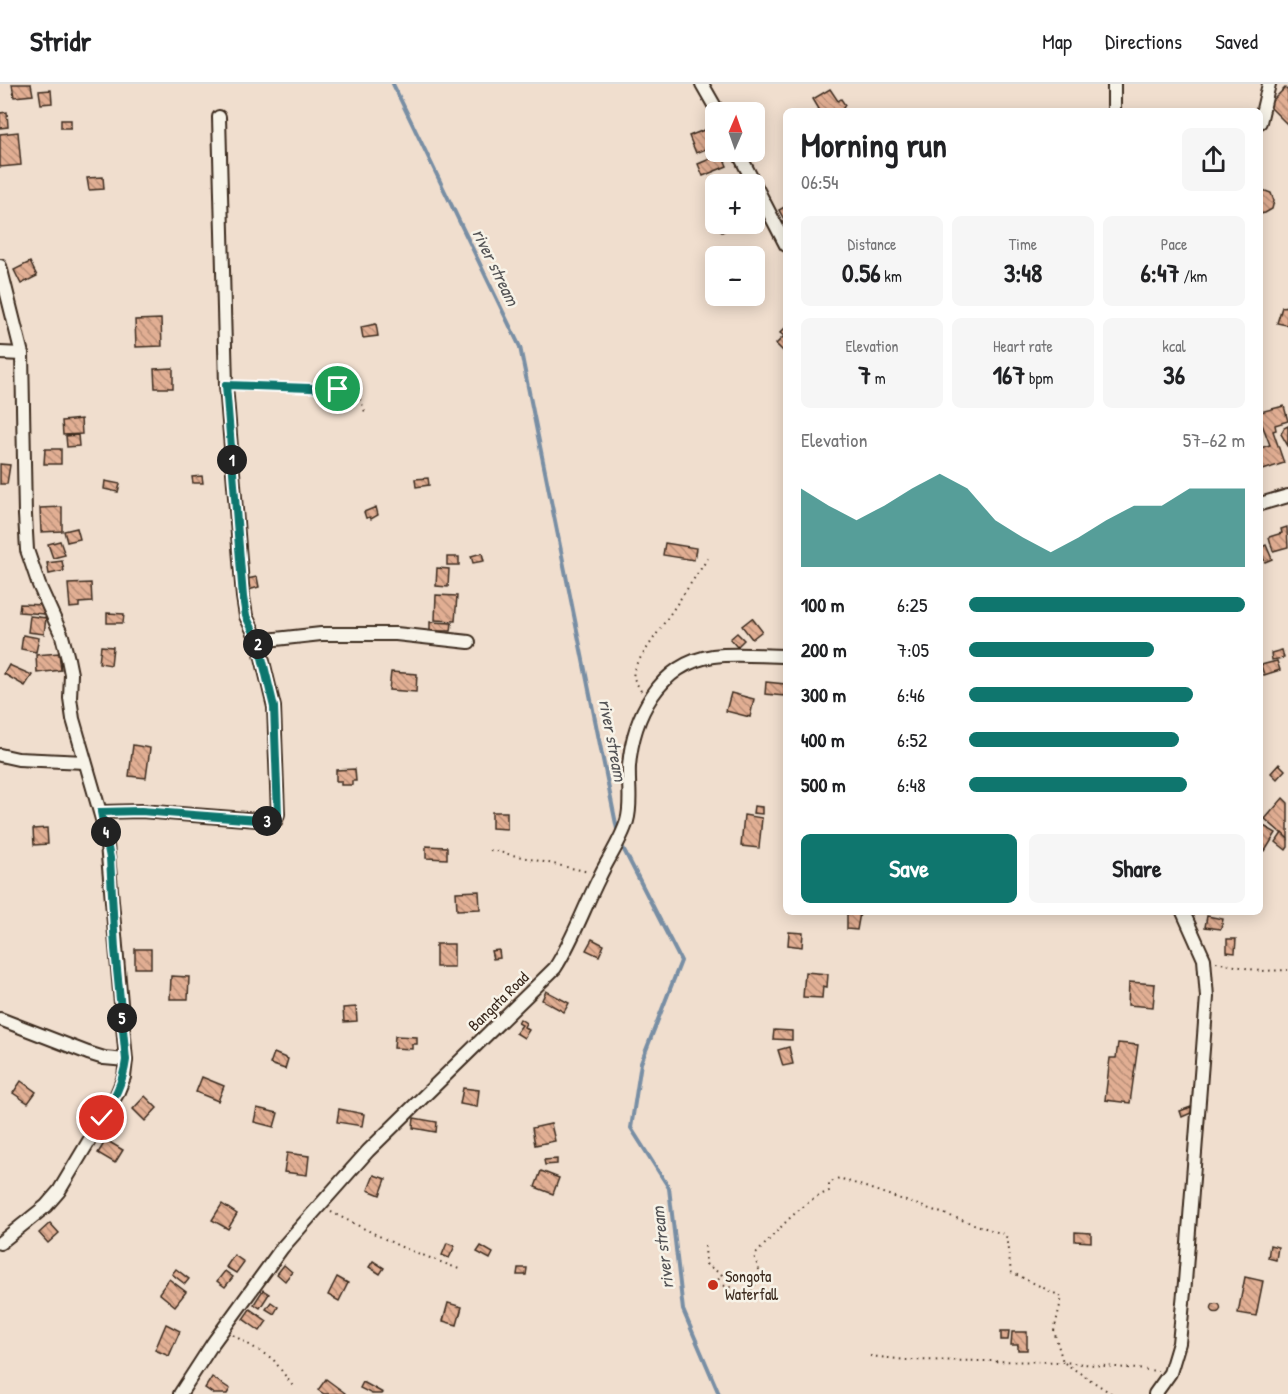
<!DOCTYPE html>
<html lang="en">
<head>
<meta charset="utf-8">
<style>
  :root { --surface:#fff; --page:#f6f6f6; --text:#202124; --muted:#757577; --line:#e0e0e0; --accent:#0f766e }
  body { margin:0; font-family:"Patrick Hand",sans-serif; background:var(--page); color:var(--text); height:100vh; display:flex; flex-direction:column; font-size:22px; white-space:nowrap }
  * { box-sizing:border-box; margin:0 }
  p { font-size:20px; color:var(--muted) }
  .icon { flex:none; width:33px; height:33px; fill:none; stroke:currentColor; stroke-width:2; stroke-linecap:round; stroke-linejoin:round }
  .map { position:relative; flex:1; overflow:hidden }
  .panel { position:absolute; left:783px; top:24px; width:480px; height:807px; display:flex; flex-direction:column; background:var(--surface); border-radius:9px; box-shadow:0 3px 15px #0003 }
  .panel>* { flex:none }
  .needle { width:39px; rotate:2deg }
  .buttons { position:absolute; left:705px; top:18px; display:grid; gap:12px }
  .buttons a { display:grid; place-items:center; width:60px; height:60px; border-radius:9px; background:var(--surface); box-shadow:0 3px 15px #0003; font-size:30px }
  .pin { position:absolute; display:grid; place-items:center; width:51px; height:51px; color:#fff; margin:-26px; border:3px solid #fff; border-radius:50%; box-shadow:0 2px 6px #0007 }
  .km { position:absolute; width:30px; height:30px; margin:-15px; border-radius:50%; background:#222; color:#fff; font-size:16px; line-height:30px; text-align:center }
  .round { display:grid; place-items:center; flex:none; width:63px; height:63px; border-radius:9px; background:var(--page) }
  .headline { display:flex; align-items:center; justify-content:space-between; height:102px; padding:0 18px }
  h1 { font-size:33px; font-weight:700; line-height:45px }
  .figures { display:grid; grid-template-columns:repeat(3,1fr); gap:9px; height:102px; padding:6px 18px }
  .figures div { display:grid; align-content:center; border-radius:9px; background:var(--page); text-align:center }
  .figures b { font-size:26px; font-weight:700 }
  .figures small { font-size:16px; font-weight:400 }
  .figures p { font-size:16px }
  .chart { height:168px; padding:12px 18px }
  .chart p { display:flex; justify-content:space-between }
  .chart svg { width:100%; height:108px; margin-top:6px; fill:var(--accent); opacity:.7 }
  .button { display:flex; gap:12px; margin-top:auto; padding:12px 18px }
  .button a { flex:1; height:69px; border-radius:9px; background:var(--accent); color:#fff; font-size:24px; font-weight:700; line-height:69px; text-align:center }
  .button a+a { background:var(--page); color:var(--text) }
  ul { padding:0 18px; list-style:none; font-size:20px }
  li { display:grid; grid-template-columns:96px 72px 1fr; align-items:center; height:45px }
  li i { height:15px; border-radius:8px; background:var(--accent) }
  header { display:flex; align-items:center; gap:36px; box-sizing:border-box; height:84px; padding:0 30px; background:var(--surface); border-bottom:2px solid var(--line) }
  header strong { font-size:28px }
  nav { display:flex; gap:33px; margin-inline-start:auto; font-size:21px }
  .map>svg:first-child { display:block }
</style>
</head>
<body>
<header>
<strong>Stridr</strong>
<nav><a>Map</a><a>Directions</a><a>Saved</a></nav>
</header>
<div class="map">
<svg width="1288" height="1310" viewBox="0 0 1288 1310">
  <defs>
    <pattern id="building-back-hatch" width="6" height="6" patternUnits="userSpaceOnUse" patternTransform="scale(1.5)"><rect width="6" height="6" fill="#e1ae93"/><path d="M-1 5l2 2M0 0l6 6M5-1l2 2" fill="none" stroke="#b88e77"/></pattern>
  </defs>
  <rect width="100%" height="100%" fill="#f0dece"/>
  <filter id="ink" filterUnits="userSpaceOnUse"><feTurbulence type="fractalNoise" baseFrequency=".0167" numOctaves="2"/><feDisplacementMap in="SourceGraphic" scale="12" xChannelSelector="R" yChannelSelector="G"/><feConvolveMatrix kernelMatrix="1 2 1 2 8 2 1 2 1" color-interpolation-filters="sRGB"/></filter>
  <g filter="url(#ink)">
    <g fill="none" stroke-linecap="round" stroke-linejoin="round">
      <g stroke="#788ea4" stroke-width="4">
        <polyline points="393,0 520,263 618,750"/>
        <polyline points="621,760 681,877 641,979 631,1044 669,1104 683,1226 719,1310"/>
      </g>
    </g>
    <g fill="url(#building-back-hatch)" stroke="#3b2a1e" stroke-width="1.5">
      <polygon points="12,0 31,0 33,11 14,13"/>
      <polygon points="1285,4 1288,7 1288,41 1268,21"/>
      <polygon points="830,5 838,17 841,15 845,21 843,24 845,27 817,27 819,25 813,15"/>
      <polygon points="51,6 52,19 41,20 39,7"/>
      <polygon points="7,28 8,43 0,44 0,29"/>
      <rect x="61" y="36" width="10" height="8"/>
      <polygon points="709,44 716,61 696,69 689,52"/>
      <polygon points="18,48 21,81 0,83 0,50"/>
      <polygon points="722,70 727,82 703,92 698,80"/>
      <polygon points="103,93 104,105 89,106 87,94"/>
      <polygon points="1260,105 1271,109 1274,117 1272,125 1265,129 1260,130"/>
      <polygon points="786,122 786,139 779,126"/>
      <polygon points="716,140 736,140 722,148"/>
      <polygon points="30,178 37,192 21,200 14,186"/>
      <polygon points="1288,222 1287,241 1277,239 1282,223"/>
      <polygon points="161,235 162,262 136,263 135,236"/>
      <polygon points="376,240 378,252 363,254 361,243"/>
      <polygon points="786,243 786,270 776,260 784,252 780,249"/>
      <polygon points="173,284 173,304 155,304 154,285"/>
      <polygon points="1284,322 1288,337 1275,341 1276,346 1273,347 1284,379 1263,386 1260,378 1262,377 1260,364 1270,361 1260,335 1260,328"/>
      <polygon points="81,335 82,350 63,351 62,337"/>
      <polygon points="1288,342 1288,362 1281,350 1284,344"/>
      <polygon points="78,351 79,362 67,363 66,352"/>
      <polygon points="45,365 61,365 61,380 44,380"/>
      <polygon points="0,380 10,381 7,400 0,400"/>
      <polygon points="202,392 203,399 193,399 192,393"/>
      <polygon points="428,394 429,401 416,403 415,395"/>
      <polygon points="105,397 120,400 118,408 104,405"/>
      <polygon points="62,423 62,447 41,448 40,424"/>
      <polygon points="376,423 378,431 371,435 370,433 366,434 364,428"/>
      <polygon points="1287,443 1288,463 1273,467 1269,453 1282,449 1281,445"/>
      <polygon points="77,444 80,455 67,458 64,447"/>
      <polygon points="60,457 65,471 53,474 48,460"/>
      <polygon points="665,459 696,464 694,476 663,471"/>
      <polygon points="1266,461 1272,475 1265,478 1262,471 1260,471 1260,464"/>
      <polygon points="482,469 484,477 473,479 471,472"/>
      <rect x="447" y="473" width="12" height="8"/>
      <polygon points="62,477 64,487 49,490 47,479"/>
      <polygon points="437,484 449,485 448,503 436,502"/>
      <polygon points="257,493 259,503 245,507 242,496"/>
      <polygon points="91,499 92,518 79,519 79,523 70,524 68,500"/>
      <polygon points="436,511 457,512 455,537 435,536"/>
      <polygon points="20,520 44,521 44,530 19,528"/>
      <polygon points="107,529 124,530 123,539 107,539"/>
      <polygon points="30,532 46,534 44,550 28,548"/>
      <polygon points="752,534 762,547 752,555 742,542"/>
      <polygon points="430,538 452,539 451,547 430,547"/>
      <polygon points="737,549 744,556 737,563 730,555"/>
      <polygon points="23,551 39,554 36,568 21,565"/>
      <polygon points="101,562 113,563 111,581 99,579"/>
      <polygon points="1282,566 1284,574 1272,576 1271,569"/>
      <polygon points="59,569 61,586 37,589 36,571"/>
      <polygon points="1277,577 1280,586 1264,591 1261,581"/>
      <polygon points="9,581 32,591 25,602 4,590"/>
      <polygon points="391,588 417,590 416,608 389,606"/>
      <polygon points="766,598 785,600 784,612 765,610"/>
      <polygon points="731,609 754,615 750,633 726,627"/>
      <polygon points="133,661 150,664 146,694 129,692"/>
      <polygon points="1279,680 1285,686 1277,695 1271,689"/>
      <polygon points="355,685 356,697 352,697 352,701 341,701 341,697 336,697 336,686"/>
      <polygon points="1283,714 1288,719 1288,755 1265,735"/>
      <polygon points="754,722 762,723 762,730 753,729"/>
      <polygon points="492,728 507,728 507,745 492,744"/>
      <polygon points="744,731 762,734 759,764 741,762"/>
      <polygon points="1262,741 1276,749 1265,767 1260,764 1260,744"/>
      <polygon points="47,744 48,760 34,761 33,745"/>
      <polygon points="1282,749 1288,755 1288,763 1286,766 1276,758"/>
      <polygon points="426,762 447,763 447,775 426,774"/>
      <polygon points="479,807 480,825 457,826 456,808"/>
      <polygon points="847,828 860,829 857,846 847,845"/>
      <polygon points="1207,832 1223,835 1221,845 1205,843"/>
      <polygon points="789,848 803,849 802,863 788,861"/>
      <polygon points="592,855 604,861 599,872 586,866"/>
      <polygon points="1227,855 1236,855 1235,869 1227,868"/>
      <rect x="436" y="860" width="18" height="23"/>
      <rect x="135" y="865" width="16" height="19"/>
      <polygon points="499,866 500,874 493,875 491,867"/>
      <polygon points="805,888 828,890 827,903 823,902 822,914 803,913"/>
      <polygon points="171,892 189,893 188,915 170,915"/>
      <polygon points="1129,898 1155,900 1153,923 1128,921"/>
      <polygon points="546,907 569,919 564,928 542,916"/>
      <polygon points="356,923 357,937 344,938 343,924"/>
      <polygon points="520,935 526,939 524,943 529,946 524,954 516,949 522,941 518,939"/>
      <polygon points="774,946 792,947 792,956 773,955"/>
      <polygon points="395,952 417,953 417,960 412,960 412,965 394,964"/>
      <polygon points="1118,959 1138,961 1130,1019 1105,1016 1110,974 1116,974"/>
      <polygon points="789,963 793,980 783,982 778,966"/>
      <polygon points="274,969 288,975 285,985 270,980"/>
      <polygon points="202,993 224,1002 218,1017 196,1008"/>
      <polygon points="21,997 36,1008 28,1019 13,1009"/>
      <polygon points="463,1004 479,1006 477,1023 460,1020"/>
      <polygon points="145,1012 157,1024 145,1037 133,1025"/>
      <polygon points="1191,1023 1193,1028 1182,1033 1180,1027"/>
      <polygon points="257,1024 278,1029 274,1043 254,1038"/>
      <polygon points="339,1025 364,1030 362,1042 337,1038"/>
      <polygon points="414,1034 437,1038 436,1048 413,1044"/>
      <polygon points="551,1040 555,1057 535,1061 532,1044"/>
      <polygon points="106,1056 123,1066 115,1079 98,1069"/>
      <polygon points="287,1069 309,1072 307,1091 284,1088"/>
      <polygon points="557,1075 557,1080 545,1081 544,1076"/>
      <polygon points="541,1087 559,1094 553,1110 535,1103"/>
      <polygon points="374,1091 386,1095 380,1111 368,1106"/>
      <polygon points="222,1120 237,1130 228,1145 212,1136"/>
      <polygon points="50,1139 59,1149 48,1159 39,1149"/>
      <polygon points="1075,1148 1091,1149 1091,1158 1075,1157"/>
      <polygon points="447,1159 455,1162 449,1174 442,1171"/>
      <polygon points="1270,1161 1278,1163 1276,1176 1268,1174"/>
      <polygon points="481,1162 493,1169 490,1175 477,1168"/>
      <polygon points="234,1171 244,1178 236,1189 226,1183"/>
      <polygon points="373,1177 384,1184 380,1190 369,1183"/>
      <polygon points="284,1181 292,1188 285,1197 277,1190"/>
      <polygon points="518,1184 527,1184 526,1191 517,1191"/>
      <polygon points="176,1185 189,1195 185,1200 172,1190"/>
      <polygon points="225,1187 233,1193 225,1203 217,1197"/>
      <polygon points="337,1193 348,1199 339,1217 328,1211"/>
      <polygon points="1245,1193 1263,1197 1256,1232 1238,1229"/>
      <polygon points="169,1195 186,1208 175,1222 159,1209"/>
      <polygon points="263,1206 269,1210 260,1224 254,1220"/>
      <polygon points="271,1218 278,1223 274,1230 266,1225"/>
      <polygon points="448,1219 462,1223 457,1241 443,1237"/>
      <circle cx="1216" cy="1224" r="4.5"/>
      <polygon points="250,1225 267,1237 260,1247 243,1235"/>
      <polygon points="166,1240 180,1247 169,1272 155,1266"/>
      <polygon points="1001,1247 1009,1247 1008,1256 1001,1256"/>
      <polygon points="1012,1248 1027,1248 1027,1266 1018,1266 1018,1261 1011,1261"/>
      <polygon points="212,1293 230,1305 227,1310 214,1310 205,1304"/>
      <polygon points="326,1295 345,1309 344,1310 324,1310 318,1306"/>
      <polygon points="363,1298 383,1309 382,1310 372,1310 360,1304"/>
    </g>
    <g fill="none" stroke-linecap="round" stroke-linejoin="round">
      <defs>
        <g id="minor">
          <polyline points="702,0 718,28"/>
          <polyline points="1114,27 1114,0"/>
          <polyline points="1260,38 1269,0"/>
          <polyline points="738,68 786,161"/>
          <polyline points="0,182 22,270 25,431 27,466 39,501 62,552 68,575 71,590 70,614 73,635 106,749 126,976 124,993 117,1010 59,1107 46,1122 0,1159"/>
          <polyline points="0,269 22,270"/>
          <polyline points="1260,420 1288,412"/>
          <polyline points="258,557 321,550 396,550 469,558"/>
          <polyline points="0,671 18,675 85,678"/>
          <polyline points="101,728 141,727 271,737 276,736 278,730 274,623 258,557 246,532 243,513 226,301 219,33"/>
          <polyline points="0,935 88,969 104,974 126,976"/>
          <path d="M180,1310L213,1259L282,1164L368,1067L555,884C573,856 584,824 599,794C607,776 621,757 627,737C632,720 628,700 629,682C633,633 659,580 713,572C736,569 762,572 786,572"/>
          <polyline points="1155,1310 1170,1289 1179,1259 1185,1198 1207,913 1204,875 1183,828"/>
        </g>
      </defs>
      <use href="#minor" stroke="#3b2a1e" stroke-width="16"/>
      <g stroke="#3b2a1e" stroke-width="2" stroke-dasharray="1.5 4.5" stroke-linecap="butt">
        <path d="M237,301C260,302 337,300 354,309C361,314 362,320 365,328"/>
        <polyline points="641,607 633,593 635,582 708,474"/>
        <polyline points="490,766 589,788"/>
        <polyline points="1216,878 1260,887 1288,886"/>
        <polyline points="331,1128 399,1162 459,1185"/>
        <path d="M705,1162L706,1180L722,1191L714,1201L729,1202L743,1219L761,1191L754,1172C777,1148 798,1120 829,1107V1099L839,1094L1006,1151L1011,1188L1062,1213L1054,1247L1063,1278L1112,1310"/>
        <polyline points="233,1251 273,1275 295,1305"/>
        <polyline points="870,1272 907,1276 1063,1278 1158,1287"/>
      </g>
      <use href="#minor" stroke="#f7f3e8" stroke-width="12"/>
    </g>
  </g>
  <g fill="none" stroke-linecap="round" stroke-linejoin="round" filter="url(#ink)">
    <defs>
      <path id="route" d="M102,1034C114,1015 123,999 126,976L115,865L110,774L101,728L141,727L271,737L276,736L278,730L274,623L258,557L246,532L243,513L226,301L338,305"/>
    </defs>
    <use href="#route" stroke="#fff" stroke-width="12"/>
    <use href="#route" stroke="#0f766e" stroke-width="8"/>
  </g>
  <circle fill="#c8321e" stroke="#f7f3e8" stroke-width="2" cx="713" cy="1201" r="6"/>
  <g text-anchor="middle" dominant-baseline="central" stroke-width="5" stroke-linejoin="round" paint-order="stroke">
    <g font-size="16" fill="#3b2a1e" stroke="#f7f3e8">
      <text transform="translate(498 917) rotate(-44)">Bangata Road</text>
    </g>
    <g font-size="16" fill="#3b2a1e" stroke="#f7f3e8" text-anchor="start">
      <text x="725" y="1192">Songota<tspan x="725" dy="18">Waterfall</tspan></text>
    </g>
    <g font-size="18" font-style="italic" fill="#545456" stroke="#f7f3e8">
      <text transform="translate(496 183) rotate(64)">river stream</text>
      <text transform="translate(613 656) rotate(79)">river stream</text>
      <text transform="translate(662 1164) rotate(-97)">river stream</text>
    </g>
  </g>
</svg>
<div class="buttons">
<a><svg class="needle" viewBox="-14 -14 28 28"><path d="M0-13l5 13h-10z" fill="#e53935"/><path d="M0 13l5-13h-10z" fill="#757577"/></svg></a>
<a>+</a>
<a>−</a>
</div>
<div class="pin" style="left:338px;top:305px;background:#1e9e55"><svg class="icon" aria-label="arrive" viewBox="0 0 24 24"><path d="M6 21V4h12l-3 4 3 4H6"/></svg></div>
<div class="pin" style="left:102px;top:1034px;background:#d93025"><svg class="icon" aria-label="check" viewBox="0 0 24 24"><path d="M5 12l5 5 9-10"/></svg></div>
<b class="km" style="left:232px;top:376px">1</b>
<b class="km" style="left:258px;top:560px">2</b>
<b class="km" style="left:267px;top:737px">3</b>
<b class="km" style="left:106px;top:748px">4</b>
<b class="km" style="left:122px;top:934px">5</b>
<section class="panel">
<div class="headline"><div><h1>Morning run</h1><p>06:54</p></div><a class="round"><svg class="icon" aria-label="share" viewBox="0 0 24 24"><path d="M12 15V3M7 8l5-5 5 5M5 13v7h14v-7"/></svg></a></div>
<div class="figures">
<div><p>Distance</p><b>0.56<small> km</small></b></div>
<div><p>Time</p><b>3:48</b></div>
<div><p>Pace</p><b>6:47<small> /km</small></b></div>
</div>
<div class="figures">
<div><p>Elevation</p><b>7<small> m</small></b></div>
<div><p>Heart rate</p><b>167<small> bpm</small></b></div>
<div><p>kcal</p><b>36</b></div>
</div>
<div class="chart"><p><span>Elevation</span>57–62 m</p>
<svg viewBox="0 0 160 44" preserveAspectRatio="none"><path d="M0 44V12L10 19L20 25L30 19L40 12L50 6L60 12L70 25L80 32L90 38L100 32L110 25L120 19L130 19L140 12L150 12L160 12V44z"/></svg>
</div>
<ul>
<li><b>100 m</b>6:25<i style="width:100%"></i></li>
<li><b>200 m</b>7:05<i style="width:67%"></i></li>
<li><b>300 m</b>6:46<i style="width:81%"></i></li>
<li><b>400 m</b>6:52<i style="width:76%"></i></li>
<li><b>500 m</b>6:48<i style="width:79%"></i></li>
</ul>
<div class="button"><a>Save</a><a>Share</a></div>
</section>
</div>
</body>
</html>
